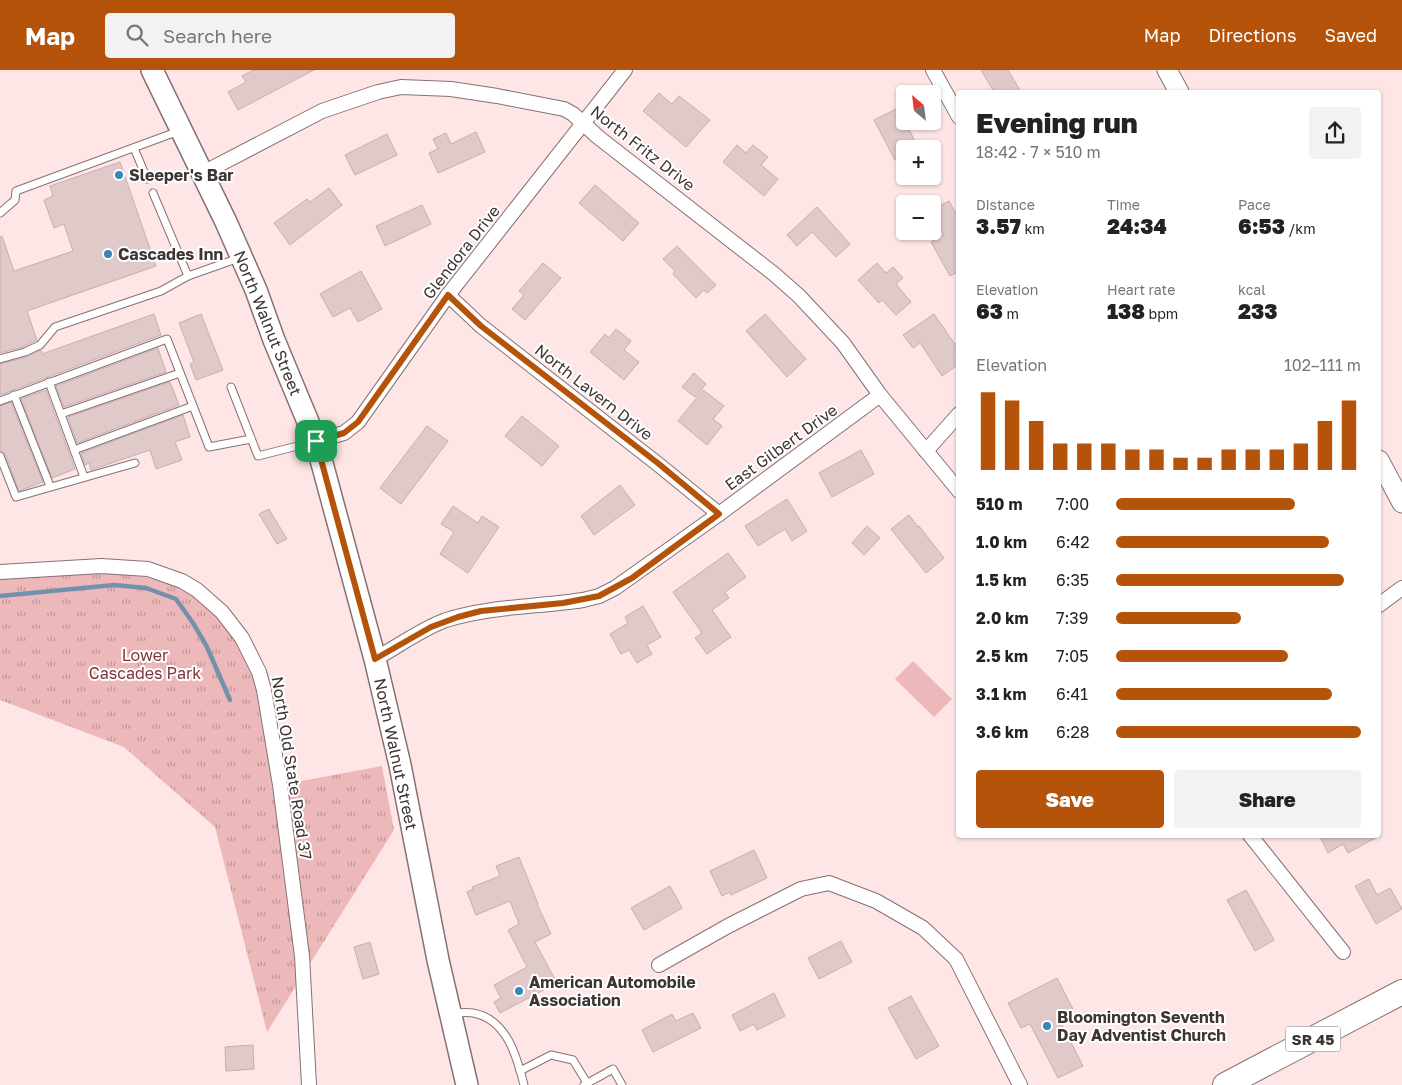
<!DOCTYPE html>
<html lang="en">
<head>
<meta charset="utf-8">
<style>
  :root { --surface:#fff; --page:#f2f2f2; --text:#222; --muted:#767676; --accent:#b45309 }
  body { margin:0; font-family:"Golos Text",sans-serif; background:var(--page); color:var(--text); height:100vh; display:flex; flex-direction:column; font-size:19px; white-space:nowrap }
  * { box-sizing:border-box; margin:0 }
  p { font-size:16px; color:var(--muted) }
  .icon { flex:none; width:28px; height:28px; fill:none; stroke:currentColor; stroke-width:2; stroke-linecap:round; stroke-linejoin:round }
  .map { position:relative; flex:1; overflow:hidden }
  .side { position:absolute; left:956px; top:20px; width:425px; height:748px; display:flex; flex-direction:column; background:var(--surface); border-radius:5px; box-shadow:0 1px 4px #0004 }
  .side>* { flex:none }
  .needle { width:32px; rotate:332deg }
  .controls { position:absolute; left:896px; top:15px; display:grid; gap:10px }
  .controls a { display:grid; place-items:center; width:45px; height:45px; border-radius:5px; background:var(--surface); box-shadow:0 1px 4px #0004; font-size:25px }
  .pin { position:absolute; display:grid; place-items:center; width:42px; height:42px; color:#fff; margin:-21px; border-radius:10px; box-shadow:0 2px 8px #0006 }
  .round { display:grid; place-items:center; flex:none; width:52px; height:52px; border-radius:5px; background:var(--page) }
  .headline { display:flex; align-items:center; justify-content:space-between; height:85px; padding:0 20px }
  h1 { font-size:28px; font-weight:800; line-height:38px }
  .figures { display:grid; grid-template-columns:repeat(3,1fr); gap:8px; height:85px; padding:5px 20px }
  .figures div { display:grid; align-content:center }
  .figures b { font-size:21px; font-weight:800 }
  .figures small { font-size:14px; font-weight:400 }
  .figures p { font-size:14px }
  .chart { height:140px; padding:10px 20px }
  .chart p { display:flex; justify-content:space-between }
  .chart svg { width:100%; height:90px; margin-top:5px; stroke:var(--accent); stroke-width:6 }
  .action { display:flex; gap:10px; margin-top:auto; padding:10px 20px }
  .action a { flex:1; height:58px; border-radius:5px; background:var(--accent); color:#fff; font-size:20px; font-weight:800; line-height:58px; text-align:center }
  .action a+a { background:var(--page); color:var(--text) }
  ul { padding:0 20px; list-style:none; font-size:16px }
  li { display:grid; grid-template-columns:80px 60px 1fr; align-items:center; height:38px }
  li i { height:12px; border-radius:6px; background:var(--accent) }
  header { display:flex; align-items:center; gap:30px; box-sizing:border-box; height:70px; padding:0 25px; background:var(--accent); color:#fff }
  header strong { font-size:24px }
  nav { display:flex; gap:28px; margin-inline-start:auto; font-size:18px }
  .search { width:350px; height:45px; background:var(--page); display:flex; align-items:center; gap:12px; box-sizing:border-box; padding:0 18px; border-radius:5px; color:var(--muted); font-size:19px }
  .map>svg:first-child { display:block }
</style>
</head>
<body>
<header>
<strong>Map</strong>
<div class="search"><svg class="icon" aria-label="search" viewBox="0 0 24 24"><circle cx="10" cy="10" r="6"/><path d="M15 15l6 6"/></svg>Search here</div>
<nav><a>Map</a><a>Directions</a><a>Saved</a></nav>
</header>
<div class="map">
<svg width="1402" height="1015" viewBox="0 0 1402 1015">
  <defs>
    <pattern id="park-tufts" width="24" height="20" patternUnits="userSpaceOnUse" patternTransform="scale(1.25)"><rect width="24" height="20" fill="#edb8ba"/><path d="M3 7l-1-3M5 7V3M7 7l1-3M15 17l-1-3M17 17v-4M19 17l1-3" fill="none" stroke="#c19698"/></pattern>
  </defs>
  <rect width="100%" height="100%" fill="#fee6e6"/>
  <polygon fill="#edb8ba" points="913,591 952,629 934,647 895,609"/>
  <polygon fill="url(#park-tufts)" points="103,503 142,506 180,517 206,534 228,557 246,586 257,619 280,715 382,696 394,760 267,962 215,757 124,677 0,630 0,509"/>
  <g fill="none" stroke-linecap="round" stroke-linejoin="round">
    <polyline stroke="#7292ac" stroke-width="4.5" points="0,526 114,515 146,518 176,529 193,553 207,577 230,630"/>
  </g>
  <g fill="#e0c9c9" stroke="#c6afaf">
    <polygon points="253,0 314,0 238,40 228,22 246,12 242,6"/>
    <polygon points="981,0 1008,0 1021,22 994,22"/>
    <polygon points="659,23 672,34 679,26 710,50 686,77 643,41"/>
    <polygon points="898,38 919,79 905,79 905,85 895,90 874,50"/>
    <polygon points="476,62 485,82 438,103 429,83 438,79 433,69 446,63 451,74"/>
    <polygon points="387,64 397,85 355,105 345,85"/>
    <polygon points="737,75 746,83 753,75 768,87 761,95 778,109 764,126 723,92"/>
    <polygon points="120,92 156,196 27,241 37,270 23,277 0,283 0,167 2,166 14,201 73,181 64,154 54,158 44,130 53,126 50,116"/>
    <polygon points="595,115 639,153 623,171 579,133"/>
    <polygon points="329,118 342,135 290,175 274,153 307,129 310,132"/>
    <polygon points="949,131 959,149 959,201 950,206 931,172 944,165 932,145 932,140"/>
    <polygon points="422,135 431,154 385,176 376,156"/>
    <polygon points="817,137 850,174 836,187 812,162 797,176 787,165"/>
    <polygon points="677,176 716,215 707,223 704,220 696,228 673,204 675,201 663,189"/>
    <polygon points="543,193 561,208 525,250 512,239 524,225 519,221"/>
    <polygon points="877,193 886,203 893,197 903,208 896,214 911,232 896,245 882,230 879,233 858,210"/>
    <polygon points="361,201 382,239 358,252 350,238 333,247 320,224"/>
    <polygon points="154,244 161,265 0,325 0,294 26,287 41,280 42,284"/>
    <polygon points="201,244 223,300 196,310 190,294 194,292 179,253"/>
    <polygon points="765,244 806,289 787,307 746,261"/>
    <polygon points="934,244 959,280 959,294 942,306 920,273 913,278 903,265"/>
    <polygon points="616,259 631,271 624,280 639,292 624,310 590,282 605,264 609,268"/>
    <polygon points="158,278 166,302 64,337 56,316"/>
    <polygon points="694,303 706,314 695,327 682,317"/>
    <polygon points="170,312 179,335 77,373 68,347"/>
    <polygon points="46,320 75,399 52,408 21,329"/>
    <polygon points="703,320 724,336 713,349 722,356 707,375 678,351"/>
    <polygon points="11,332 43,412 19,421 5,384 0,381 0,336"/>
    <polygon points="183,345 190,367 175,372 182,390 156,399 150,380 91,400 89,393 85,395 81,383"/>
    <polygon points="522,346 559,376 542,396 505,366"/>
    <polygon points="427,356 448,371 401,434 380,418"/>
    <polygon points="861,380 874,404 832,427 819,403"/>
    <polygon points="620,415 635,435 594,465 581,446"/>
    <polygon points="787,429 807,461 792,471 785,459 758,476 745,456"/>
    <polygon points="453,436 478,453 482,446 499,457 468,503 440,484 454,462 441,454"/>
    <polygon points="269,439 287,469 277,474 259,444"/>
    <polygon points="909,445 918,457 919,456 944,488 926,503 891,459"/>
    <polygon points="867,456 880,468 864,485 852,473"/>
    <polygon points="728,483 746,507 725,522 729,528 712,540 731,567 707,584 695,568 702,563 673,522"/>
    <polygon points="643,536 661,567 647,575 652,584 637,593 629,580 621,584 610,564 628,553 625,547"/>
    <polygon points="1319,765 1381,765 1348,783 1343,774 1328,783"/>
    <polygon points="754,780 767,808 731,825 730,822 722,826 710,801"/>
    <polygon points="519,787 538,834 537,834 551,864 535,872 557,913 500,943 494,932 501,928 494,915 527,897 508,860 519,854 510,831 476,845 467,822 473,819 472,817 500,806 496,796"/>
    <polygon points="1369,809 1377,825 1390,818 1402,839 1376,854 1355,816"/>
    <polygon points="670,816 682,838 644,860 631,838"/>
    <polygon points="1246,820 1274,870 1255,881 1227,830"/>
    <polygon points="841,871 852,892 819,909 808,888"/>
    <polygon points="370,872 379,904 363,909 354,877"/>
    <polygon points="1057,908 1073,939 1058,947 1083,996 1058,1008 1030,954 1021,958 1008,933"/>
    <polygon points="774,923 785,946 757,960 754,954 740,961 732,945"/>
    <polygon points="911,926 939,976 916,989 888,938"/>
    <polygon points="693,943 701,958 653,982 642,960 672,944 676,951"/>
    <polygon points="253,975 254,999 226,1001 225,977"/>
  </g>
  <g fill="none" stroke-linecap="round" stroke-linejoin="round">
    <defs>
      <g id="lane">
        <polyline points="134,78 147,109"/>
        <polyline points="153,123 188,206"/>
        <polyline points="0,143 15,130 16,121 179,61"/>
        <polyline points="0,289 25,282 40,275 55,257 161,221 188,206 239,188"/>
        <polyline points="49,312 84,407"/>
        <polyline points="231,317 258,386 313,372"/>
        <polyline points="14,325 50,416"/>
        <polyline points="0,331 167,269 209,377 251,369"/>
        <polyline points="61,344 180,303"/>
        <polyline points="74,380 193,336"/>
        <polyline points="0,386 16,427 135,393"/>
        <path d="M454,943C460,943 467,942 473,943C507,949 517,987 524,1015"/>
        <polyline points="520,1001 551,985 573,990 587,1013"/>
        <polyline points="584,1015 613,999 622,1015"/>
      </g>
      <g id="street">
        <polyline points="933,0 959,47"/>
        <polyline points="203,103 322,41 378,22 401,17 451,19 497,26 564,39 573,44 598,67 774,204 799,226 843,273 880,325 959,421"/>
        <polyline points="448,225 481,256 659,395 719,444"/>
        <polyline points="316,371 344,363 358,352 448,225 625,0"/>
        <polyline points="926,381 959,344"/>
        <polyline points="0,502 101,496 148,499 182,511 197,520 222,542 242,568 259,602 264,620 280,715 302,886 309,1015"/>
        <polyline points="1379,535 1402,518"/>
        <path d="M375,589C397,577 423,558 446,550C490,536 538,537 583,530L599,526L615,518L719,444L880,325"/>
        <polyline points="1250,765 1343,882"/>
        <polyline points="659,895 728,856 801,819 829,813 876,831 923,858 956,889 1020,1015"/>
      </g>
      <g id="secondary">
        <polyline points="1167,0 1179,22"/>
        <polyline points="1379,390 1402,433"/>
      </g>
      <polyline id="primary" points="152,0 226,152 256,220 274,270 316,371 375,589 400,695 438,890 467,1015"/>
      <polyline id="highway" points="1225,1015 1402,922"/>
    </defs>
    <use href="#lane" stroke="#867172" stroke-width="9"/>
    <use href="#street" stroke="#867172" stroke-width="16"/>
    <use href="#secondary" stroke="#867172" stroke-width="21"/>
    <use href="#primary" stroke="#867172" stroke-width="24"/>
    <use href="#highway" stroke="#867172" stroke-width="26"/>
    <use href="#lane" stroke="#fff" stroke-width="7"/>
    <use href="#street" stroke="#fff" stroke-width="14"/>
    <use href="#secondary" stroke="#fff" stroke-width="19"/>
    <use href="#primary" stroke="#fff" stroke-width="21"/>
    <use href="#highway" stroke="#fff" stroke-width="24"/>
  </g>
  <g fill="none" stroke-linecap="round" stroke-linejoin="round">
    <defs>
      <polygon id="route" points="448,225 481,256 659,394 719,444 632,508 599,526 563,533 481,541 458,547 431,557 375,589 316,371 344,363 358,352"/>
    </defs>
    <use href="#route" stroke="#fff" stroke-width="10"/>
    <use href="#route" stroke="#b45309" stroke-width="6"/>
  </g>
  <g fill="#3a86b9" stroke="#fff" stroke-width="2">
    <circle cx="119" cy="105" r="5"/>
    <circle cx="108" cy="184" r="5"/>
    <circle cx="519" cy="921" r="5"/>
    <circle cx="1047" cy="956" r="5"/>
  </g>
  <g text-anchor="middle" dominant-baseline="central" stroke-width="4" stroke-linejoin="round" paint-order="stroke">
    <rect fill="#fff" stroke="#777171" stroke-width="1" x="1285.5" y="956.5" width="55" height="25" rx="4"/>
    <g font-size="15" font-weight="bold" fill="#3d3434">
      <text x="1313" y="969">SR 45</text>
    </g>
    <g font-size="16" fill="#3d3434" stroke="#fff">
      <text transform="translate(643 78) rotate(38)">North Fritz Drive</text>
      <text transform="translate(461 182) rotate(-52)">Glendora Drive</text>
      <text transform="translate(268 253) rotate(68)">North Walnut Street</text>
      <text transform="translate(594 322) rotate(38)">North Lavern Drive</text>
      <text transform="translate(781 377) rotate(-36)">East Gilbert Drive</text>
      <text transform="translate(396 684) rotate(78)">North Walnut Street</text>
      <text transform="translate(292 698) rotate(81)">North Old State Road 37</text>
    </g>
    <g font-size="16" font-weight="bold" fill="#3d3434" stroke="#fff" text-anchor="start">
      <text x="129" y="105">Sleeper's Bar</text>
      <text x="118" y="184">Cascades Inn</text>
      <text x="529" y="912">American Automobile<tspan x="529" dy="18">Association</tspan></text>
      <text x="1057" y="947">Bloomington Seventh<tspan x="1057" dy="18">Day Adventist Church</tspan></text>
    </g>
    <g font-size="16" fill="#80353c" stroke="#fff">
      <text x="145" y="585">Lower<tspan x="145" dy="18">Cascades Park</tspan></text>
    </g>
  </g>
</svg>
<div class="controls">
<a><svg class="needle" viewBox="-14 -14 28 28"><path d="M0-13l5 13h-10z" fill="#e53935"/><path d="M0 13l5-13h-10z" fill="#767676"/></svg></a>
<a>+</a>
<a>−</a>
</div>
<div class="pin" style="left:316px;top:371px;background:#1e9e55"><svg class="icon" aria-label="arrive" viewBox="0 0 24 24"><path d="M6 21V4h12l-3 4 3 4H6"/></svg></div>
<section class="side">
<div class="headline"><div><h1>Evening run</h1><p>18:42 · 7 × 510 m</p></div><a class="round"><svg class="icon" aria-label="share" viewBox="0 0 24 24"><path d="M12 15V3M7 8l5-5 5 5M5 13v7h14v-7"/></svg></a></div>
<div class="figures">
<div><p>Distance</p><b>3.57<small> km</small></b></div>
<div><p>Time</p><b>24:34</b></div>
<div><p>Pace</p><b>6:53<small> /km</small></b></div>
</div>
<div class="figures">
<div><p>Elevation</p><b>63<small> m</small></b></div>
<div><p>Heart rate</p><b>138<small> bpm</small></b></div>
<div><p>kcal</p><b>233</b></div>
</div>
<div class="chart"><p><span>Elevation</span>102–111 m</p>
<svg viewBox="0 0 160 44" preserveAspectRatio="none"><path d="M5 44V6M15 44V10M25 44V20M35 44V31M45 44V31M55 44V31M65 44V34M75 44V34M85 44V38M95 44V38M105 44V34M115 44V34M125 44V34M135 44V31M145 44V20M155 44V10"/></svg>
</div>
<ul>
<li><b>510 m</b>7:00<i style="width:73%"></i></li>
<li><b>1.0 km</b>6:42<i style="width:87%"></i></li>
<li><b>1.5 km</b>6:35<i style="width:93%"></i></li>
<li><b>2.0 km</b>7:39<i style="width:51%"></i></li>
<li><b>2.5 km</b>7:05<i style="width:70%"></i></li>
<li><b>3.1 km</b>6:41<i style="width:88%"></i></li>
<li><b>3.6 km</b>6:28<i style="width:100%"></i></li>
</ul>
<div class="action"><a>Save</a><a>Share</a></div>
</section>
</div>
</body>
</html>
